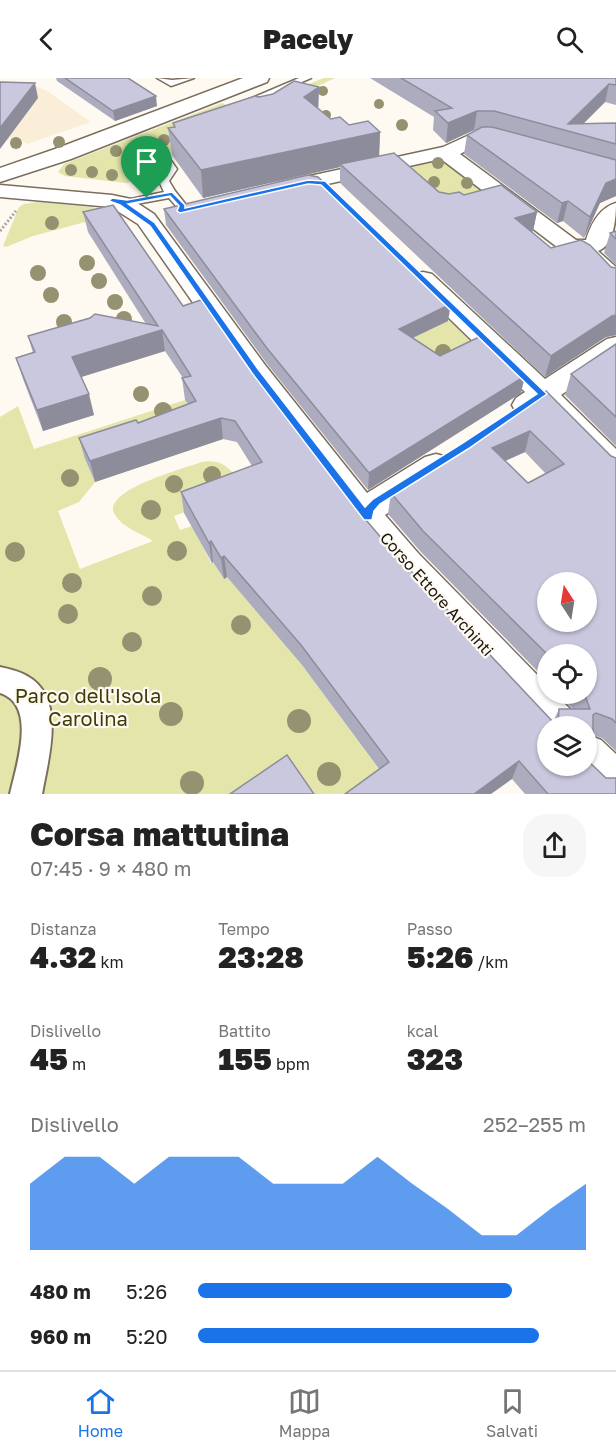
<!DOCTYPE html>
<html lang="it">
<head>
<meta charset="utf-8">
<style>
  :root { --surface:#fff; --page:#f6f6f6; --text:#222; --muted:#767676; --line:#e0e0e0; --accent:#1a73e8 }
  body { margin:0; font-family:"Golos Text",sans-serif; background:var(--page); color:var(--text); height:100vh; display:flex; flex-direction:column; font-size:22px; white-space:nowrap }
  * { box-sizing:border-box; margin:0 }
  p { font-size:20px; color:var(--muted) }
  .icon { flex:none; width:33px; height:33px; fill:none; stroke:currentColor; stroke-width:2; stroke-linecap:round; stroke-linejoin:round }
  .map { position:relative; height:716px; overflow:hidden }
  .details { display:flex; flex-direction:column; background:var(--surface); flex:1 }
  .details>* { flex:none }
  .needle { width:39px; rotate:348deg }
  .fabs { position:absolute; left:537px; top:494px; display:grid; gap:12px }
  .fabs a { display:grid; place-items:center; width:60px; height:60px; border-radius:50%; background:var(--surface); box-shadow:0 2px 4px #0004; font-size:30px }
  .pin { position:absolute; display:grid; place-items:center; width:51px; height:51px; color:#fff; margin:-62px -26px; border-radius:50% 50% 50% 0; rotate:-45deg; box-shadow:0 0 6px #0007 }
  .pin .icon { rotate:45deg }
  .round { display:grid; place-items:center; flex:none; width:63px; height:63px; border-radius:24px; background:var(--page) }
  .headline { display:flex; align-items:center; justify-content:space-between; height:102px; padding:0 30px }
  h1 { font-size:33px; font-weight:800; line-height:45px }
  .metrics { display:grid; grid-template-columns:repeat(3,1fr); gap:9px; height:102px; padding:6px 30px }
  .metrics div { display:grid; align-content:center }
  .metrics b { font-size:30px; font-weight:800 }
  .metrics small { font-size:16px; font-weight:400 }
  .metrics p { font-size:16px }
  .chart { height:168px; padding:12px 30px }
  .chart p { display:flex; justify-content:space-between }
  .chart svg { width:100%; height:108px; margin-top:6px; fill:var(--accent); opacity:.7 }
  ul { padding:0 30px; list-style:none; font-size:20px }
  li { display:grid; grid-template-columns:96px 72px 1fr; align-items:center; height:45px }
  li i { height:15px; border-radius:8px; background:var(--accent) }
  header { display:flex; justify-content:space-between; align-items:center; height:78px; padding:0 30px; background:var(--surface); font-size:27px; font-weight:800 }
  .menu { display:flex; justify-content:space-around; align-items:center; height:84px; border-top:2px solid var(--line); background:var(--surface); font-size:16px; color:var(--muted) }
  .menu a { display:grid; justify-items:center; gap:3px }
  .menu .selected { color:var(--accent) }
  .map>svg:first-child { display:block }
</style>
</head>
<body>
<header><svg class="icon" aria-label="back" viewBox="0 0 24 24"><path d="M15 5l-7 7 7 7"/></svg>Pacely<svg class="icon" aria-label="search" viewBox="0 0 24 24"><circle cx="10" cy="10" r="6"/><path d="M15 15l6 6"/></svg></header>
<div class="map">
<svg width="616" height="716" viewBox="0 0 616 716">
  <rect width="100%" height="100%" fill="#fef9f1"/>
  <polygon fill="#faeed9" points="27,4 47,13 91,44 27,66 18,59 0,65 0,12"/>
  <g fill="#e3e5aa">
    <polygon points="324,0 335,0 185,69 147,80 160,98 126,105 65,98 58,94 64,86 222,25 239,33"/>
    <polygon points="445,77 504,124 461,137 388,90"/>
    <polygon points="38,124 92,129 97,131 104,139 33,158 6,169 3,168 19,129 24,126"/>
    <polygon points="452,241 485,271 442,291 406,263"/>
    <path d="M185,322L199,344L85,381L95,404L79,424L58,433L80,491L153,463C141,455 123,450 115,437C99,413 185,390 202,384C225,380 234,395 245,412L174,438L180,452L192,448L211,485L213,484L223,500L227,499L302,587L397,716H0V339L18,328L34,371Z"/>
  </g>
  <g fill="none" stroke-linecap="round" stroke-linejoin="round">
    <defs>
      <g id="service">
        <polygon points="157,0 172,2 194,0 171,8"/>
        <polygon points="299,0 311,0 246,28 238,26"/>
        <polygon points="159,77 167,77 177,91 169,103 175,113 187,128 184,135 176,135 176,128 169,120 131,127 111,125 111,121 131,121 164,114 159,103 167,91 158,79"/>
      </g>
      <path id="pedestrian" d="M0,589C9,591 19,593 27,598C67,620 48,681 42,716H10C16,688 38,627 0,615Z"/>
      <g id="minor">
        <path d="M478,53L511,60L514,64L511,68L504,70L481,65L460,76L576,162H586C591,146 599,130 616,125C616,140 614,168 598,173L616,189V210L607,208L586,185L561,172L441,81L282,116L275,114L271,110L275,106L282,104L443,69Z"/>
        <polygon points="0,107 112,117 131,121 154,136 265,287 367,415 425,379 436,376 447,379 452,387 447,395 385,437 418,475 548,608 548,615 554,615 573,634 579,648 548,648 548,663 545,662 394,495 356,449 245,299 138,146 111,129 0,119"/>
        <polygon points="423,194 432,196 545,301 607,261 616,259 616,279 561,317 616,371 616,401 605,398 541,331 526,337 516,334 512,327 516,320 525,314 414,206 411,201 414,196"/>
        <polygon points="586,656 601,662 616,676 616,716 597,716 571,690 570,687 586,687"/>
      </g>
      <polygon id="tertiary" points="243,0 269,0 267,4 71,81 0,104 0,90 55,71"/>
    </defs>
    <use href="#service" stroke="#7a6e5d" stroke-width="3"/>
    <use href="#pedestrian" stroke="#7a6e5d" stroke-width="4"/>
    <use href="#minor" stroke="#7a6e5d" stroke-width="3"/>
    <use href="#tertiary" stroke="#7a6e5d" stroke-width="3"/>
    <polyline stroke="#a8a39c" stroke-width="2" stroke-dasharray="2 2" stroke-linecap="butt" points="128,70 127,88 137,108"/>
    <polyline stroke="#a8a39c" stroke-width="3" stroke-dasharray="2 2" stroke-linecap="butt" points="0,153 16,133"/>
    <use href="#service" fill="#fff" fill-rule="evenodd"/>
    <use href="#pedestrian" fill="#fff" fill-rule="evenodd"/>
    <use href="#minor" fill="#fff" fill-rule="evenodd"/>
    <use href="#tertiary" fill="#fff" fill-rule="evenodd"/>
  </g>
  <g fill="#949270">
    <circle cx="323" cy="13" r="5"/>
    <circle cx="379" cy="26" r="5"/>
    <circle cx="326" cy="37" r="5"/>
    <circle cx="402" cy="47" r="6"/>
    <circle cx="164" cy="62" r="6"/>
    <circle cx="59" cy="64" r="6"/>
    <circle cx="16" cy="65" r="6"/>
    <circle cx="116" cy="73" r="6"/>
    <circle cx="148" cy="73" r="6"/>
    <circle cx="438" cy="85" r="6"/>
    <circle cx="71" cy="92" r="6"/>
    <circle cx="92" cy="94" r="6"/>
    <circle cx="112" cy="97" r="6"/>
    <circle cx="434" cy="104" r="6"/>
    <circle cx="467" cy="105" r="6"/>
    <circle cx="52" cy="145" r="7"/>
    <circle cx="87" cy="185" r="8"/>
    <circle cx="38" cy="195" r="8"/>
    <circle cx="99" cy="203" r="8"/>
    <circle cx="51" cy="217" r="8"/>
    <circle cx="115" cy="224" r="8"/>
    <circle cx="124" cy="241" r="8"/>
    <circle cx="64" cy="244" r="8"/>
    <circle cx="443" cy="274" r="8"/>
    <circle cx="141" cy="316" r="8"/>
    <circle cx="163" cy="333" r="9"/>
    <circle cx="212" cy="397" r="9"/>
    <circle cx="70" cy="400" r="9"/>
    <circle cx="174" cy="406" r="9"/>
    <circle cx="151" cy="432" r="10"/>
    <circle cx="177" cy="473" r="10"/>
    <circle cx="15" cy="474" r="10"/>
    <circle cx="72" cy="505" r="10"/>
    <circle cx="152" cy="518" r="10"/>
    <circle cx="68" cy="536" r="10"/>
    <circle cx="241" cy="547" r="10"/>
    <circle cx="132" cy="564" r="10"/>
    <circle cx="100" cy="601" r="12"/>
    <circle cx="171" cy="636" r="12"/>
    <circle cx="299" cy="643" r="12"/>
    <circle cx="329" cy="696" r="12"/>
    <circle cx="192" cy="705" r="12"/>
  </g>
  <g fill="#adacbf" fill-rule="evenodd">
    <polygon points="56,0 128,0 157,28 115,43 57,3"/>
    <polygon points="370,0 616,0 616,27 605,24 583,46 616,45 616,118 600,125 584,160 563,143 557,145 464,76 467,57 476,52 474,52 446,65 433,52 434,39"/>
    <polygon points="319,9 318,31 331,41 349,47 380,54 379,78 439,114 449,116 464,117 537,134 533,153 531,154 551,170 616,190 616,257 606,259 545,299 340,105 340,89 203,120 172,77 168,50 174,49 173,45 259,19"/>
    <polygon points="164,131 448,243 413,260 440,278 521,315 368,412 267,286 166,147"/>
    <path d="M83,134L183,228L395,476L553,644L559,631H573L557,615H586L548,576V604L420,473L388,436L391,415L546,313L611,378L616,380V673L602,660L593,657V667L586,680V648H548L616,716H525L512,701L379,691L302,587L227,499L224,501L213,484L212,485L184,435L181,414L252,388L237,364L223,361L95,404L85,381L79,360L138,345L188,326L185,322L182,300H183L165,273L81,299L94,337L43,353L23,301L16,280L33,275L28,258L146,246L88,154ZM525,374L546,396L528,405L505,383Z"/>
    <polygon points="616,153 616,187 604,175 610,155"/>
    <polygon points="616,266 616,368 565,317 571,296"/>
  </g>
  <g fill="#8d8c9b">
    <polygon points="35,5 38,20 0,71 0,50"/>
    <polygon points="609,6 605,24 574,55 568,46"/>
    <polygon points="319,9 318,35 304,19"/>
    <polygon points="156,18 157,28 115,43 113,33"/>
    <polygon points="477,33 474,52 446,65 448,45"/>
    <polygon points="380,54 379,81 340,86 340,89 203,120 201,92"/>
    <polygon points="616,101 616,118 600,125 584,160 590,139 606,105"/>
    <polygon points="568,123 563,143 557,145 562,125"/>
    <polygon points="537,134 533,153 511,160 515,140"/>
    <polygon points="451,226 448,243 397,267 399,251"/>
    <polygon points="616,237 616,257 606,259 545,299 551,278 612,238"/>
    <polygon points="162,252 165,273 78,300 72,279"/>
    <polygon points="525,298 521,315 368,412 369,395"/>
    <polygon points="89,316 94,337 43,353 37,332"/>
    <polygon points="221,340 223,361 95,404 90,383"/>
    <polygon points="530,353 525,374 487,391 492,370"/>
    <polygon points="211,463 213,484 212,485 209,465"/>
    <polygon points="224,478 227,499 224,501 221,480"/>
    <polygon points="519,683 512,701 491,716 474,716"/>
  </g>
  <g fill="#c9c8de" stroke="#8d8c9b" stroke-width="1.5" fill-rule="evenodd">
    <polygon points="65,0 128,0 156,18 113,33"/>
    <polygon points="401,0 616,0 616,7 609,6 568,46 616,45 616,66 494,33 477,33 448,45 435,33 452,30"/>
    <polygon points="294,3 319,9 304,19 331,41 340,39 349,47 368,43 380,54 201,92 168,50 175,49 173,45 255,18 259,19 273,16"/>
    <polygon points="0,4 35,5 0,50"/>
    <polygon points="482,49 492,49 616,82 616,101 606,105 590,139 568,123 562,125 467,57"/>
    <polygon points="394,75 439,114 449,116 459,114 464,117 501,107 537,134 515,140 551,170 581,162 590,167 611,189 616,190 616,237 612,238 551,278 340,86"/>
    <polygon points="308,97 318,99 451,226 399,251 440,278 483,257 525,298 369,395 266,269 164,131"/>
    <path d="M113,127L183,228L201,222L355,429L395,476L555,646H558L559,631H590L584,615H586V576H548V577L423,453L391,415L546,313L611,378L616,380V645L612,641L596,635L593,637V667H586V648H548V687H586V681L606,700H616V716H548L519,683L474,716H345L389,684L301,567L224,478L221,480L211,463L209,465L181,414L262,384L235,343L221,340L90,383L79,360L136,342L138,345L196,323L182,300L191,298L162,252L72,279L89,316L37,332L16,280L35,274L28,258L90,240L95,236L158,248L83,134ZM530,353L564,386L528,405L492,370ZM548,504H586V543H548Z"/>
    <polygon points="616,153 616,161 610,155"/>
    <polygon points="616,266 616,339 571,296"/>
    <polygon points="287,677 314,716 230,716"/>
  </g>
  <path fill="#1a73e8" stroke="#fff" stroke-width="1.5" fill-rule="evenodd" d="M308,102L325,103L547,316L468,371L380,426L374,433L372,442H364L252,295L150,148L120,127L109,123L112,120L127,122L172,114L185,127V130ZM308,106L321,107L537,316L461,366L373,421L365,429L258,291L155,145L128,126L170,118L179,128L177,133L180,135Z"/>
  <g text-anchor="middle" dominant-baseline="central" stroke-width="4.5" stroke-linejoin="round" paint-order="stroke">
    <g font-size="16" fill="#19150e" stroke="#fef9f1">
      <text transform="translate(437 516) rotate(48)">Corso Ettore Archinti</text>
    </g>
    <g font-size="20" fill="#3d3d07" stroke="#fef9f1">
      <text x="88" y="617">Parco dell'Isola<tspan x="88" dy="23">Carolina</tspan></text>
    </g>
  </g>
</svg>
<div class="fabs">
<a><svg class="needle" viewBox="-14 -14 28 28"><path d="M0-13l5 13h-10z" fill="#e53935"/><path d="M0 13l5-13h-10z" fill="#767676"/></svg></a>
<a><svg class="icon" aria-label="locate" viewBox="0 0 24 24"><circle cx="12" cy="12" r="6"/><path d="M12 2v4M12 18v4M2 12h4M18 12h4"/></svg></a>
<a><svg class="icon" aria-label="layers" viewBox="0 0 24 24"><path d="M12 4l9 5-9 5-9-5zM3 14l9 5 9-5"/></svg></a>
</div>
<div class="pin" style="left:147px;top:120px;background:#1e9e55"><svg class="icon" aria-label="arrive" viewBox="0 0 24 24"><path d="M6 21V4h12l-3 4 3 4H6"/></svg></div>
</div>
<section class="details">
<div class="headline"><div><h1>Corsa mattutina</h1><p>07:45 · 9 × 480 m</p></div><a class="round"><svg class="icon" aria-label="share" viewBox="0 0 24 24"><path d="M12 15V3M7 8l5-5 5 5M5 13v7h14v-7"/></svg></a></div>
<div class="metrics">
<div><p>Distanza</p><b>4.32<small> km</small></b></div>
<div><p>Tempo</p><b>23:28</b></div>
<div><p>Passo</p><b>5:26<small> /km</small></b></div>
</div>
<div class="metrics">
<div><p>Dislivello</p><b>45<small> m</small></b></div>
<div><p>Battito</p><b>155<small> bpm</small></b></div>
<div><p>kcal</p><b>323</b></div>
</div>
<div class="chart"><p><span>Dislivello</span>252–255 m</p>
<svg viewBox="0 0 160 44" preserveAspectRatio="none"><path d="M0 44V17L10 6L20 6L30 17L40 6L50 6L60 6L70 17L80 17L90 17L100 6L110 17L120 27L130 38L140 38L150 27L160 17V44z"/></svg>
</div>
<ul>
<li><b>480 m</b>5:26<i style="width:81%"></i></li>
<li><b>960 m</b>5:20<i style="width:88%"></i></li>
</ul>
</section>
<nav class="menu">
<a class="selected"><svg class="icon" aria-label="home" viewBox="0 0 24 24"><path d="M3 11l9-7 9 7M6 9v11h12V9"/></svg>Home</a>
<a><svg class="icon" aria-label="map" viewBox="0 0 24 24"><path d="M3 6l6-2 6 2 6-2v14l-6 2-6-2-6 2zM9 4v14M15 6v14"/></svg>Mappa</a>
<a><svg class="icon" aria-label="saved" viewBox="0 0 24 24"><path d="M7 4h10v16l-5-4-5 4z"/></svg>Salvati</a>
</nav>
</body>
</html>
